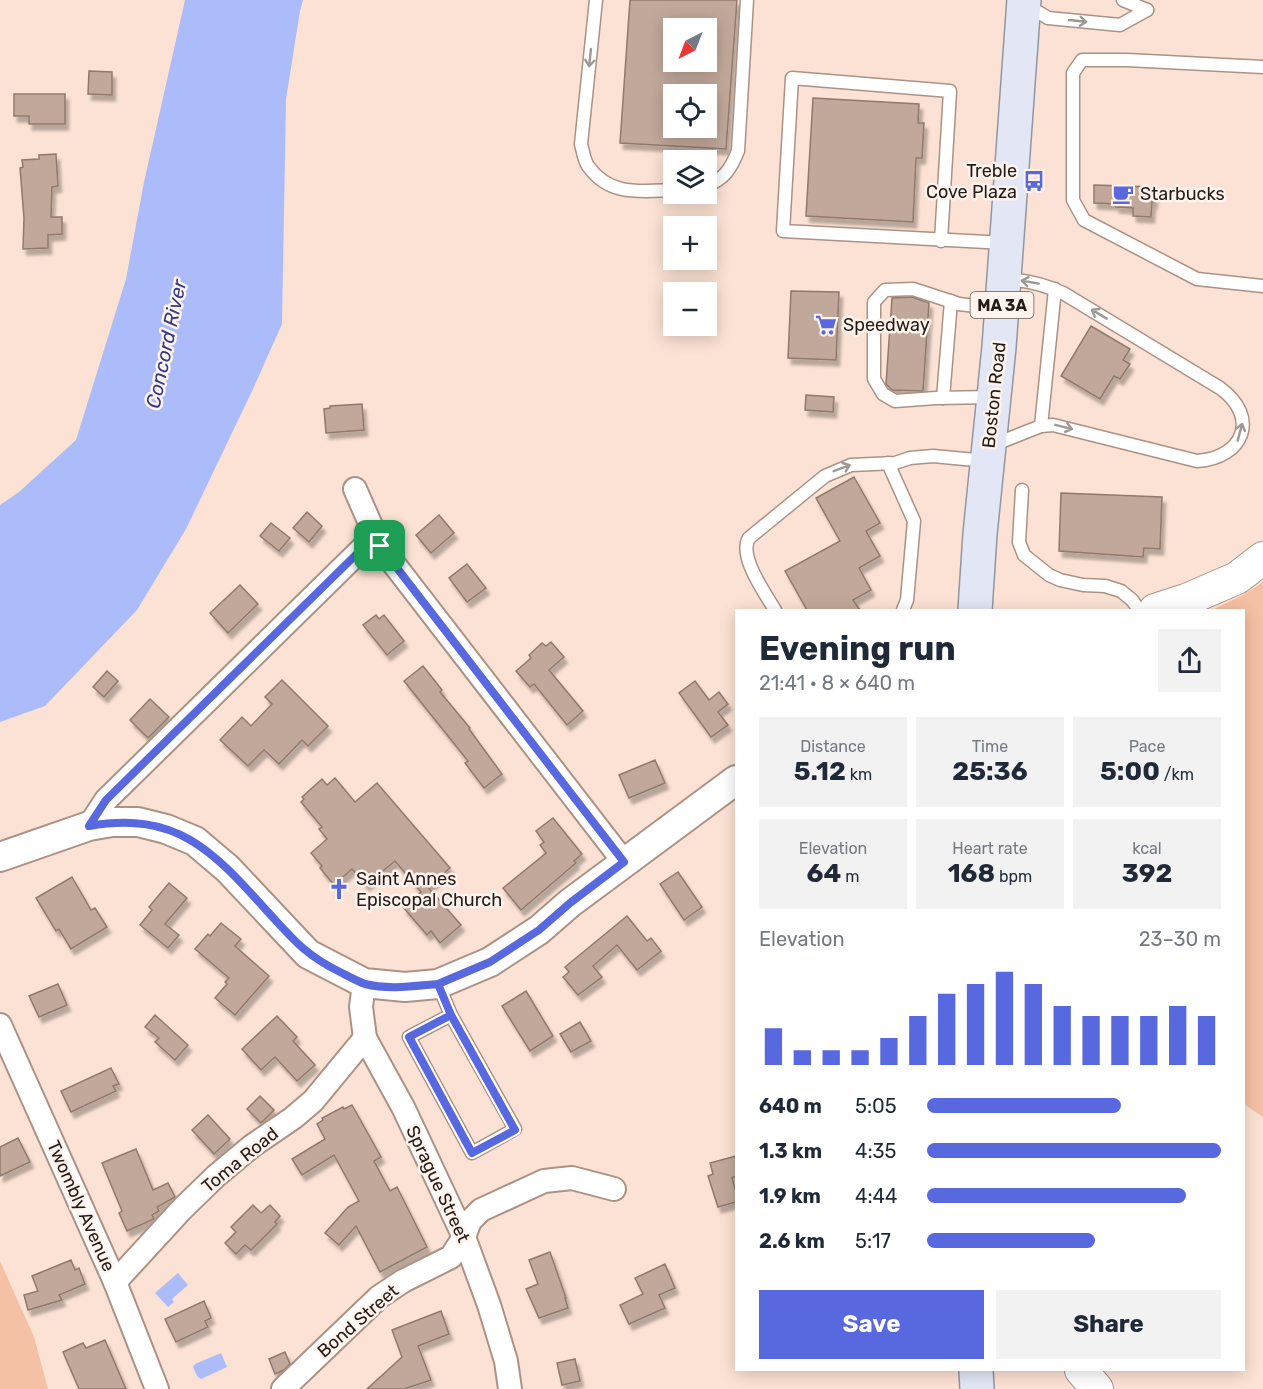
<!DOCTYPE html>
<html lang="en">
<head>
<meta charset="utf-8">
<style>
  :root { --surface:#fff; --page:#f2f2f3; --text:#1f2937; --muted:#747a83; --accent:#5868df }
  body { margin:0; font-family:Rubik,sans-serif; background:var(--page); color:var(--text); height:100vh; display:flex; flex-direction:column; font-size:22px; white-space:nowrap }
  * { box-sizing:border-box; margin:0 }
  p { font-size:20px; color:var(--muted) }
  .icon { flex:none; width:33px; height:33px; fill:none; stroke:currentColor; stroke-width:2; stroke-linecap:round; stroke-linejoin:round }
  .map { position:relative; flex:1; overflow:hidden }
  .side { position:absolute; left:735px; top:609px; width:510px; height:762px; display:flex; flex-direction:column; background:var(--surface); border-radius:0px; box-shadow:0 3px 15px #0003 }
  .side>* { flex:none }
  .needle { width:39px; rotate:222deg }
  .buttons { position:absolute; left:663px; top:18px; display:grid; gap:12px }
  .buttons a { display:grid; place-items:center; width:54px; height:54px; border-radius:0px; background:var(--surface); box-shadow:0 3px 15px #0003; font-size:30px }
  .pin { position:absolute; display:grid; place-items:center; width:51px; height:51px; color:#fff; margin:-26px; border-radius:12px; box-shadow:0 3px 9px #0006 }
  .round { display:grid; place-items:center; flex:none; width:63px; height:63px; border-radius:0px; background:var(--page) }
  .summary { display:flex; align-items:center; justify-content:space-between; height:102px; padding:0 24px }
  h1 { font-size:33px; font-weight:700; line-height:45px }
  .metrics { display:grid; grid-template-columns:repeat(3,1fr); gap:9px; height:102px; padding:6px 24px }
  .metrics div { display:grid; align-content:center; border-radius:0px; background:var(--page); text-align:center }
  .metrics b { font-size:26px; font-weight:700 }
  .metrics small { font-size:16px; font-weight:400 }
  .metrics p { font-size:16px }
  .chart { height:168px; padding:12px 24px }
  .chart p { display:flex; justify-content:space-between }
  .chart svg { width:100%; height:108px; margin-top:6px; stroke:var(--accent); stroke-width:6 }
  .primary-button { display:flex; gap:12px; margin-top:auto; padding:12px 24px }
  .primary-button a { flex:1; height:69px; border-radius:0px; background:var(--accent); color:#fff; font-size:24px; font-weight:700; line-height:69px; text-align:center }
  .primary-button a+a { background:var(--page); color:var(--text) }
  ul { padding:0 24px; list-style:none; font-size:20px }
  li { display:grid; grid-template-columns:96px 72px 1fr; align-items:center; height:45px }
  li i { height:15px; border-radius:8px; background:var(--accent) }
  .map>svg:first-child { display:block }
</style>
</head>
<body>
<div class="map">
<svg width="1263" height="1389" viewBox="0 0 1263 1389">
  <defs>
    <filter id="shadow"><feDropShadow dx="3.5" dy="6" stdDeviation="1.5" flood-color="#0004"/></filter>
  </defs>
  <rect width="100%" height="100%" fill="#fce2d4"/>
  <g fill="#f5c1a4">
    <polygon points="1263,582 1263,1117 1244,1104 1244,610 1212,610 1243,595"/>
    <polygon points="0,1261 34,1337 48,1389 0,1389"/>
  </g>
  <g fill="#acbcfb">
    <polygon points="185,0 303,0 300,11 286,99 282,324 253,389 186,529 137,610 45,706 0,722 0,505 19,492 76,440 126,279 144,182"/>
    <polygon points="178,1273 188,1285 172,1299 174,1302 168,1307 155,1293"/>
    <polygon points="221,1353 227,1367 201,1379 197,1376 193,1367 195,1364"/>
  </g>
  <g fill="#c1a89a" stroke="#91796c" stroke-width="1.5" fill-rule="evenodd" filter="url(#shadow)">
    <path d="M630,0H737L726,149L620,143ZM674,28H706V62H674ZM674,94H706V128H674Z"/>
    <polygon points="89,71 112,72 112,95 88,94"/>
    <polygon points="14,94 65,94 65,124 29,124 29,116 14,116"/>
    <polygon points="813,98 919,104 918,123 924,123 922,158 916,158 913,222 806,216"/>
    <polygon points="56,154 58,186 52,187 51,217 62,217 62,234 48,235 48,248 23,249 24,218 20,168 23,167 22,160 39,159 39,155"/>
    <polygon points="1094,185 1154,187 1154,202 1152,202 1151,217 1133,216 1133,208 1116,207 1116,204 1094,203"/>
    <polygon points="791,291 839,292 836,360 788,358"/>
    <polygon points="912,297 929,303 923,391 892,390 886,384 892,298"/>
    <polygon points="1091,326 1130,349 1123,360 1130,364 1120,379 1114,376 1100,399 1061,376"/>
    <polygon points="806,395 834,397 833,412 805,410"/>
    <polygon points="362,404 364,430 326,433 324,409 330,408 330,406"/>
    <polygon points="854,477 880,523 866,531 880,556 859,568 871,590 853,600 860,610 807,610 785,571 840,541 816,498"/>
    <polygon points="1061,493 1162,497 1160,549 1144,548 1143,557 1059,551"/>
    <polygon points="307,512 322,526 309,542 293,528"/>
    <polygon points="439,515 454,533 431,553 416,535"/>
    <polygon points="271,523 290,538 279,551 260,536"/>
    <polygon points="467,564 486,588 467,602 449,578"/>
    <polygon points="240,585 258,604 228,633 210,613"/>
    <polygon points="376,615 379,619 384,615 404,641 387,655 363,625"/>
    <polygon points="551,642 564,657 549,670 583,711 567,725 534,684 530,687 516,671 531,658 529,655 542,643 546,646"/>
    <polygon points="423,666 442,690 440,692 470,728 469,729 502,774 484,788 465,763 468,761 404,681"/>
    <polygon points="107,671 118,681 104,697 93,687"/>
    <polygon points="282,680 328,726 308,746 302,740 279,764 264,750 248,766 220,740 242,717 251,726 272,704 265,697"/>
    <polygon points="695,681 709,700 719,692 728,704 718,712 728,725 711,737 679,693"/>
    <polygon points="150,699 169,717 148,738 130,720"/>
    <polygon points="655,760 665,783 629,798 619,775"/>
    <polygon points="335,778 355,802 377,783 450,868 428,887 461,925 440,943 431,931 427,935 403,907 421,892 395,861 366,885 352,869 334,885 320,868 322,866 311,853 327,839 319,829 322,827 301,802 304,799 302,797 322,779 327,785"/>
    <polygon points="553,818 582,854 574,861 576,863 521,910 503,888 546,853 540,845 544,842 536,831"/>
    <polygon points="678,872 702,907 684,920 660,884"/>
    <polygon points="72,877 91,910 95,908 107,927 71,949 59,929 56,931 36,898"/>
    <polygon points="169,883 187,898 165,924 179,935 168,948 140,925 152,910 149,907"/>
    <polygon points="627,916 647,941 651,938 661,951 637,970 617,945 593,966 602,977 578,995 563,977 569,972 565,967"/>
    <polygon points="221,923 241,939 235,946 269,976 235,1015 215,998 227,984 225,982 229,978 195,949 208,934 210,936"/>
    <polygon points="58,984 67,1005 39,1017 29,996"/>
    <polygon points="526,991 553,1036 530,1051 502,1006"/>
    <polygon points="155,1015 188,1045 175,1060 155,1042 159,1038 145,1027"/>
    <polygon points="277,1016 297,1037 293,1041 315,1065 297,1081 275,1057 261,1070 242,1049"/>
    <polygon points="580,1022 591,1041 571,1052 560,1034"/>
    <polygon points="111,1068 119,1084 113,1086 116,1091 71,1112 61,1091"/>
    <polygon points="260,1096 274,1110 261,1123 247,1109"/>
    <polygon points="352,1105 381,1157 374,1161 390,1191 397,1187 427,1247 380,1272 356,1226 339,1245 325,1233 348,1207 359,1201 334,1155 302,1175 292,1159 325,1139 317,1124 323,1120 322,1118 343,1107 344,1109"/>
    <polygon points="208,1115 230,1139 214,1154 192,1130"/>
    <polygon points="18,1138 30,1162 0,1176 0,1147"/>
    <polygon points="136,1149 153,1190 168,1183 175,1197 157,1207 159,1211 152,1215 154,1219 127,1231 119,1213 122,1211 102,1163"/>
    <polygon points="736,1156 736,1176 732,1178 736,1192 736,1202 718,1207 708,1176 713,1174 710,1163"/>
    <polygon points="253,1205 261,1213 270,1205 280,1216 275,1222 277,1224 251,1250 245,1245 236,1254 225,1243 236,1232 231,1227"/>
    <polygon points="550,1252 566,1298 565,1298 568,1308 539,1318 526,1289 538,1284 529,1260"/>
    <polygon points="71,1260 75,1270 79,1268 85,1284 59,1295 62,1300 28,1310 24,1295 38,1291 32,1276"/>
    <polygon points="665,1264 675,1288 659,1295 665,1308 629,1324 620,1305 643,1294 635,1278"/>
    <polygon points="204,1301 211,1318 205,1321 208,1327 176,1342 165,1319"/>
    <polygon points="441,1311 449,1334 418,1346 431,1380 404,1389 367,1389 402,1357 392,1330"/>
    <polygon points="105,1340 126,1389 79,1389 63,1352 83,1343 86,1348"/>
    <polygon points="285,1352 290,1364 284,1370 275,1374 269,1359"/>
    <polygon points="575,1359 580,1381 562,1385 557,1363"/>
  </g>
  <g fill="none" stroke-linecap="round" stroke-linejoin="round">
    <defs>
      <g id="service">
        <path d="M596,0L581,144C583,151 584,160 588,166C610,197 641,191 674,190"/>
        <polyline points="1123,0 1147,10"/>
        <polyline points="1028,6 1048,18 1120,25 1147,10"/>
        <polyline points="1263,67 1127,60 1082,60 1073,73 1073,200 1084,220 1197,279 1263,286"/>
        <path d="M706,186C725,179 731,168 738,151L747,0"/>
        <polyline points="941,241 950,91 792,78 783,231 1005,243"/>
        <polyline points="993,397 936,398 895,401 883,394 874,379 874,302 885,290 913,289 959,304 1000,309"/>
        <polyline points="943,398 951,301"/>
        <polyline points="1041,426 1055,289"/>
        <path d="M993,445L1041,426L1053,425L1197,461C1244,458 1260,417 1220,388L1063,293C1043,284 1027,280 1005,279"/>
        <polyline points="888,463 914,521 907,600 903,610"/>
        <polyline points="1022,490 1019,542 1024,555 1049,575 1060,580 1083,585 1105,586 1121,591 1132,600 1139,610"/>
        <path d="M775,610C765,593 738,556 749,538L825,476L851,465L895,463L910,458L933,456L986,461"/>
        <polyline points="438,984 451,1015 409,1037 472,1153 515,1129 451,1015"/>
      </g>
      <g id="minor">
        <polyline points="355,489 380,546 624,862"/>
        <polyline points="89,826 106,800 375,536"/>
        <polyline points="364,983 361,1007 365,1038 404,1109 464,1237 489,1305 506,1361 510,1389"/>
        <polyline points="0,1025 115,1282 157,1389"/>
        <polyline points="115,1282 182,1209 216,1176 252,1146 293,1118 313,1101 365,1038"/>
        <polyline points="283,1389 379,1297 403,1281 451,1257 464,1237 470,1221 481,1210 544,1181 572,1178 614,1189"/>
      </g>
      <polyline id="tertiary" points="0,857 89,826 112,822 138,822 166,829 195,841 228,869 308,954 364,983 405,987 438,984 490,962 539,930 570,903 736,780"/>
      <g id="secondary">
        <polyline points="1155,610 1186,600 1237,578 1263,558"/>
        <polyline points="1081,1370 1097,1389"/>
      </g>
      <g id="primary">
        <polyline points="975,610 980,534 999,347 1024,0"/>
        <polyline points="976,1370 977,1389"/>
      </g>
    </defs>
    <use href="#service" stroke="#ab9285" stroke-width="15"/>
    <use href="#minor" stroke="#ab9285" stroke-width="26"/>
    <use href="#tertiary" stroke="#ab9285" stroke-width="32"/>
    <use href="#secondary" stroke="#ab9285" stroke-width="34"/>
    <use href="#primary" stroke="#9395a2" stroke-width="36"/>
    <use href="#service" stroke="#fff" stroke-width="12"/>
    <use href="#minor" stroke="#fff" stroke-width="22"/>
    <use href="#tertiary" stroke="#fff" stroke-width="28"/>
    <use href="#secondary" stroke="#fff" stroke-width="32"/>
    <use href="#primary" stroke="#e2e6f5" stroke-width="33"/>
  </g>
  <defs><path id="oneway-shaft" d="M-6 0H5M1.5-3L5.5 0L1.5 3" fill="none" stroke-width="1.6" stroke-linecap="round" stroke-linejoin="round" transform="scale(1.5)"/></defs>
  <g stroke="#9c9896">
    <use href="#oneway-shaft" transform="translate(1078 21) rotate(6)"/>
    <use href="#oneway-shaft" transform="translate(590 58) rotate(96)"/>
    <use href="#oneway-shaft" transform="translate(1030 282) rotate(-170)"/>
    <use href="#oneway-shaft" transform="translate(1099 314) rotate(-149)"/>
    <use href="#oneway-shaft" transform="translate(1064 427) rotate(14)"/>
    <use href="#oneway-shaft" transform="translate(1240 432) rotate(-75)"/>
    <use href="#oneway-shaft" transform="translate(842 468) rotate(-21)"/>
  </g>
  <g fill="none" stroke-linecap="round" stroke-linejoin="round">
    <defs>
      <path id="route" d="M380,546L624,862L570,903L539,930L490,962L438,984L451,1015L515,1130L472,1153L409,1037L451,1015L438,984C414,986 389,990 365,984C357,981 348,976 340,972C305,955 293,939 267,911C212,850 177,811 89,826L106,800L375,536L380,546"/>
    </defs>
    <use href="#route" stroke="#fff" stroke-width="12"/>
    <use href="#route" stroke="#5868df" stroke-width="8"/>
  </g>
  <defs>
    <symbol id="bus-bare" viewBox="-9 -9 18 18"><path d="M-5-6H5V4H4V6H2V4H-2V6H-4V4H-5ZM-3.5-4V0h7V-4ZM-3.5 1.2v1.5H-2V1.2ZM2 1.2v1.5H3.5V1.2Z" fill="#5868df" stroke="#fef3ed" stroke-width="2.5" paint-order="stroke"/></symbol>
    <symbol id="cafe-bare" viewBox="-9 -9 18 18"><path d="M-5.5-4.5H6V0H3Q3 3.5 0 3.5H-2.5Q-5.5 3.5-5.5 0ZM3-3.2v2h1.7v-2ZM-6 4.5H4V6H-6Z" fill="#5868df" stroke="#fef3ed" stroke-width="2.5" paint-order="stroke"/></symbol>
    <symbol id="supermarket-bare" viewBox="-9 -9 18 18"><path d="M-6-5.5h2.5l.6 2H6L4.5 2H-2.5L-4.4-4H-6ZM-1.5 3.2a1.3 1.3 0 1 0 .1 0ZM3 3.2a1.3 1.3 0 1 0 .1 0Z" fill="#5868df" stroke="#fef3ed" stroke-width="2.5" paint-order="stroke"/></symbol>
    <symbol id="church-bare" viewBox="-9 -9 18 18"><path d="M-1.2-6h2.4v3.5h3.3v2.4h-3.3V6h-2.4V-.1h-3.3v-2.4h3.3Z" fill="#5868df" stroke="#fef3ed" stroke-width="2.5" paint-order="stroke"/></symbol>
  </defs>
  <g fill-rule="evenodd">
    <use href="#bus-bare" x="1019" y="166" width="30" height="30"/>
    <use href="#cafe-bare" x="1108" y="179" width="30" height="30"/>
    <use href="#supermarket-bare" x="811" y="310" width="30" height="30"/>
    <use href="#church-bare" x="324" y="874" width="30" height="30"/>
  </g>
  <g text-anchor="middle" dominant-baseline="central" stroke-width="5" stroke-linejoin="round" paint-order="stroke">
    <rect fill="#fef3ed" stroke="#655c56" stroke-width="1.5" x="970.5" y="292" width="63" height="26" rx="4.5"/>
    <g font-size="16" font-weight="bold" fill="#241b16">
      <text x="1002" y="305">MA 3A</text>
    </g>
    <g font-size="18" fill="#241b16" stroke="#fef3ed" text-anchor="start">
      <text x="1017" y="171" text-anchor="end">Treble<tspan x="1017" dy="21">Cove Plaza</tspan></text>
      <text x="1140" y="194">Starbucks</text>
      <text x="843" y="325">Speedway</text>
      <text x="356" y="879">Saint Annes<tspan x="356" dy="21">Episcopal Church</tspan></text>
    </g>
    <g font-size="18" fill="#241b16" stroke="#fef3ed">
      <text transform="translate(994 395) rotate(-84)">Boston Road</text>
      <text transform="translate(240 1160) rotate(-39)">Toma Road</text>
      <text transform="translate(438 1184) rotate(65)">Sprague Street</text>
      <text transform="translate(81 1206) rotate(66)">Twombly Avenue</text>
      <text transform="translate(358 1321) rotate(-41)">Bond Street</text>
    </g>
    <g font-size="20" font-style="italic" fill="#323c84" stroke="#fef3ed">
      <text transform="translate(166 344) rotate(-78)">Concord River</text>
    </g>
  </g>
</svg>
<div class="buttons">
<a><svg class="needle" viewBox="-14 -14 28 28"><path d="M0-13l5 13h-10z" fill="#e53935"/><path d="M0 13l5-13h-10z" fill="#747a83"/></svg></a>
<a><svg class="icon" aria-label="locate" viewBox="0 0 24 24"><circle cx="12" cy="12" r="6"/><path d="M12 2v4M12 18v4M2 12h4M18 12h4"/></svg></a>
<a><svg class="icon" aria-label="layers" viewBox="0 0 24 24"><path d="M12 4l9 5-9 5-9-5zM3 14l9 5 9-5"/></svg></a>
<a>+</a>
<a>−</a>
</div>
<div class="pin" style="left:380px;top:546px;background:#1e9e55"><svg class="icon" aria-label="arrive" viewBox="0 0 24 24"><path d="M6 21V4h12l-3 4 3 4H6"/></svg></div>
<section class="side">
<div class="summary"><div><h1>Evening run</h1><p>21:41 · 8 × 640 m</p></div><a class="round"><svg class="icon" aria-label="share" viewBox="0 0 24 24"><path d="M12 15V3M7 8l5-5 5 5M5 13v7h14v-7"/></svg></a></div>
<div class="metrics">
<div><p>Distance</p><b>5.12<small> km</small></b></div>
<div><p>Time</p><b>25:36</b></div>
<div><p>Pace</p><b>5:00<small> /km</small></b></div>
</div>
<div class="metrics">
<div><p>Elevation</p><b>64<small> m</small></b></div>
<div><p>Heart rate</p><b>168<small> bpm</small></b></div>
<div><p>kcal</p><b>392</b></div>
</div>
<div class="chart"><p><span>Elevation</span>23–30 m</p>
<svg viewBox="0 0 160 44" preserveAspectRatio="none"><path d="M5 44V29M15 44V38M25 44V38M35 44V38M45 44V33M55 44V24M65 44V15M75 44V11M85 44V6M95 44V11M105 44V20M115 44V24M125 44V24M135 44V24M145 44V20M155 44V24"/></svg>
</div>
<ul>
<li><b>640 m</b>5:05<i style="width:66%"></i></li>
<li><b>1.3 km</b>4:35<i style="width:100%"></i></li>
<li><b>1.9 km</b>4:44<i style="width:88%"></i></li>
<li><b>2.6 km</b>5:17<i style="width:57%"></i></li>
</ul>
<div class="primary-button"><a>Save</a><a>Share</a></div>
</section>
</div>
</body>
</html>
